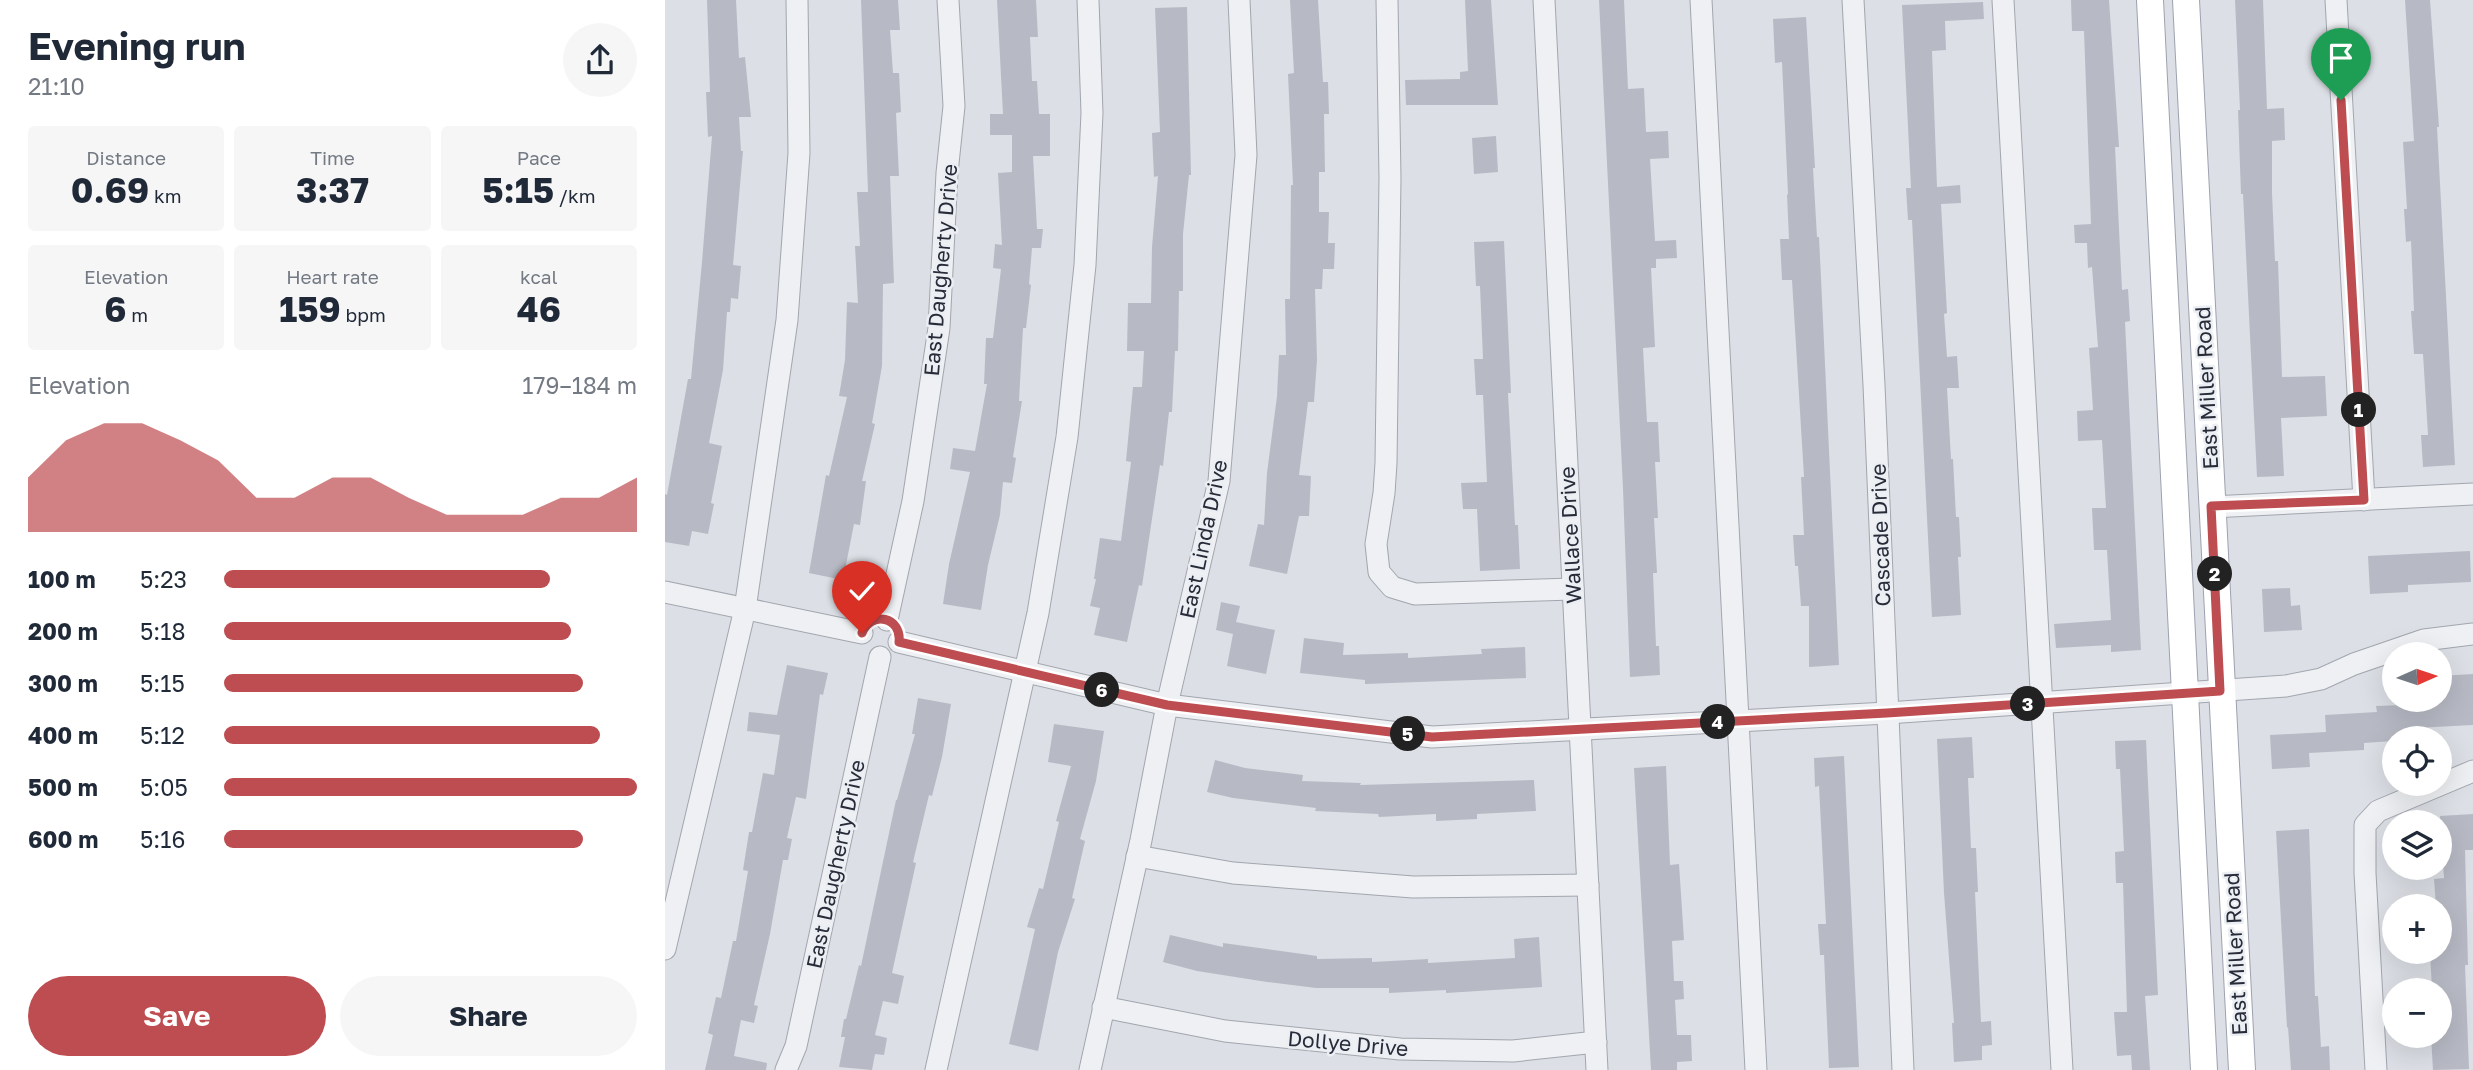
<!DOCTYPE html>
<html lang="en">
<head>
<meta charset="utf-8">
<style>
  :root { --surface:#fff; --page:#f6f6f7; --text:#1f2937; --muted:#747a83; --accent:#be4d51 }
  body { margin:0; font-family:"Golos Text",sans-serif; background:var(--page); color:var(--text); height:100vh; display:flex; flex-direction:column; font-size:26px; white-space:nowrap }
  * { box-sizing:border-box; margin:0 }
  p { font-size:23px; color:var(--muted) }
  .icon { flex:none; width:38px; height:38px; fill:none; stroke:currentColor; stroke-width:2; stroke-linecap:round; stroke-linejoin:round }
  .map { position:relative; flex:1; overflow:hidden }
  .drawer { display:flex; flex-direction:column; background:var(--surface); width:665px }
  .drawer>* { flex:none }
  .needle { width:46px; rotate:87deg }
  .controls { position:absolute; left:1717px; top:642px; display:grid; gap:14px }
  .controls a { display:grid; place-items:center; width:70px; height:70px; border-radius:50%; background:var(--surface); box-shadow:0 7px 28px #0002; font-size:35px }
  .pin { position:absolute; display:grid; place-items:center; width:60px; height:60px; color:#fff; margin:-72px -30px; border-radius:50% 50% 50% 0; rotate:-45deg; box-shadow:0 0 7px #0007 }
  .pin .icon { rotate:45deg }
  .km { position:absolute; width:35px; height:35px; margin:-18px; border-radius:50%; background:#222; color:#fff; font-size:19px; line-height:35px; text-align:center }
  .round { display:grid; place-items:center; flex:none; width:74px; height:74px; border-radius:37px; background:var(--page) }
  .overview { display:flex; align-items:center; justify-content:space-between; height:119px; padding:0 28px }
  h1 { font-size:38px; font-weight:700; line-height:52px }
  .figures { display:grid; grid-template-columns:repeat(3,1fr); gap:10px; height:119px; padding:7px 28px }
  .figures div { display:grid; align-content:center; border-radius:7px; background:var(--page); text-align:center }
  .figures b { font-size:35px; font-weight:700 }
  .figures small { font-size:19px; font-weight:400 }
  .figures p { font-size:19px }
  .chart { height:196px; padding:14px 28px }
  .chart p { display:flex; justify-content:space-between }
  .chart svg { width:100%; height:126px; margin-top:7px; fill:var(--accent); opacity:.7 }
  .action { display:flex; gap:14px; margin-top:auto; padding:14px 28px }
  .action a { flex:1; height:80px; border-radius:42px; background:var(--accent); color:#fff; font-size:28px; font-weight:700; line-height:80px; text-align:center }
  .action a+a { background:var(--page); color:var(--text) }
  ul { padding:0 28px; list-style:none; font-size:23px }
  li { display:grid; grid-template-columns:112px 84px 1fr; align-items:center; height:52px }
  li i { height:18px; border-radius:9px; background:var(--accent) }
  main { display:flex; flex:1; min-height:0 }
  .map>svg:first-child { display:block }
</style>
</head>
<body>
<main>
<section class="drawer">
<div class="overview"><div><h1>Evening run</h1><p>21:10</p></div><a class="round"><svg class="icon" aria-label="share" viewBox="0 0 24 24"><path d="M12 15V3M7 8l5-5 5 5M5 13v7h14v-7"/></svg></a></div>
<div class="figures">
<div><p>Distance</p><b>0.69<small> km</small></b></div>
<div><p>Time</p><b>3:37</b></div>
<div><p>Pace</p><b>5:15<small> /km</small></b></div>
</div>
<div class="figures">
<div><p>Elevation</p><b>6<small> m</small></b></div>
<div><p>Heart rate</p><b>159<small> bpm</small></b></div>
<div><p>kcal</p><b>46</b></div>
</div>
<div class="chart"><p><span>Elevation</span>179–184 m</p>
<svg viewBox="0 0 160 44" preserveAspectRatio="none"><path d="M0 44V25L10 12L20 6L30 6L40 12L50 19L60 32L70 32L80 25L90 25L100 32L110 38L120 38L130 38L140 32L150 32L160 25V44z"/></svg>
</div>
<ul>
<li><b>100 m</b>5:23<i style="width:79%"></i></li>
<li><b>200 m</b>5:18<i style="width:84%"></i></li>
<li><b>300 m</b>5:15<i style="width:87%"></i></li>
<li><b>400 m</b>5:12<i style="width:91%"></i></li>
<li><b>500 m</b>5:05<i style="width:100%"></i></li>
<li><b>600 m</b>5:16<i style="width:87%"></i></li>
</ul>
<div class="action"><a>Save</a><a>Share</a></div>
</section>
<div class="map">
<svg width="1808" height="1070" viewBox="0 0 1808 1070">
  <rect width="100%" height="100%" fill="#dcdfe5"/>
  <g fill="#b7bac4">
    <polygon points="42,0 71,0 74,58 80,57 86,117 74,117 76,151 78,151 68,265 76,266 73,299 66,298 65,312 62,312 58,370 44,443 57,446 46,503 49,504 43,534 27,531 24,546 0,542 0,494 2,495 23,379 26,379 37,262 47,136 43,137 41,92 45,92"/>
    <polygon points="196,0 233,0 235,30 225,30 228,73 234,73 236,112 231,113 234,176 225,176 229,283 218,284 217,366 207,423 210,424 197,481 201,481 195,525 189,524 178,580 144,573 161,475 164,476 182,397 174,396 180,360 182,302 193,303 190,246 195,246 192,192 203,192"/>
    <polygon points="332,0 371,0 373,37 365,37 367,81 372,81 374,114 385,114 385,156 368,156 372,229 378,229 376,248 367,248 364,284 366,285 361,328 358,328 354,401 357,401 348,457 351,458 347,483 338,482 335,515 323,565 316,610 278,604 284,564 305,472 285,469 288,448 310,451 322,384 319,384 321,338 328,338 336,269 328,268 330,244 337,245 333,173 347,172 347,135 325,135 325,114 338,114"/>
    <polygon points="625,0 653,0 658,82 663,82 664,114 659,114 660,172 654,172 654,212 664,212 663,243 670,243 669,269 658,269 657,289 650,289 652,360 649,402 643,402 634,475 646,476 644,516 634,516 622,574 584,566 593,524 599,525 602,473 612,396 614,355 621,355 620,299 625,299 626,185 628,185 623,74 629,73"/>
    <polygon points="800,0 826,0 833,105 741,105 740,80 795,79 795,72 803,71"/>
    <polygon points="934,0 959,0 963,89 979,88 981,132 1003,131 1004,158 985,159 990,241 1011,240 1012,258 991,259 991,268 986,268 990,347 978,348 982,422 993,422 995,462 990,462 993,518 989,518 992,573 988,573 991,646 994,646 995,675 965,677 958,489"/>
    <polygon points="1406,0 1444,0 1454,147 1450,147 1457,290 1463,289 1465,321 1460,322 1476,650 1446,652 1446,645 1391,648 1389,624 1446,620 1442,550 1429,550 1427,508 1441,508 1437,440 1413,441 1412,411 1428,410 1424,348 1433,347 1427,267 1423,268 1422,243 1410,243 1409,225 1426,224 1419,31 1407,31"/>
    <polygon points="1570,0 1598,0 1602,109 1619,108 1620,140 1607,141 1607,193 1610,261 1613,261 1617,377 1660,376 1662,416 1616,418 1619,476 1592,477 1578,194 1576,194 1573,110 1575,110"/>
    <polygon points="1740,0 1765,0 1774,127 1772,127 1790,465 1758,467 1756,435 1763,435 1758,354 1749,354 1746,311 1749,311 1746,241 1741,242 1739,209 1742,209 1738,142 1749,141"/>
    <polygon points="1318,2 1319,19 1280,21 1281,50 1267,51 1272,187 1295,185 1296,203 1276,204 1282,313 1279,314 1282,357 1292,356 1294,388 1282,388 1286,459 1288,459 1291,517 1294,517 1296,557 1293,557 1296,615 1267,617 1247,220 1243,220 1241,188 1246,188 1237,5"/>
    <polygon points="522,7 526,175 524,175 518,234 518,291 514,291 513,351 510,351 507,412 504,412 498,466 495,465 477,586 474,585 462,642 429,635 435,608 425,606 431,579 429,579 435,538 456,541 466,462 461,461 468,387 477,387 479,351 462,351 463,303 486,303 487,247 493,176 489,177 487,133 495,132 490,8"/>
    <polygon points="1141,17 1150,168 1148,168 1152,237 1154,237 1156,278 1174,665 1144,667 1144,606 1136,606 1133,566 1130,566 1128,535 1139,535 1136,477 1139,477 1127,280 1117,280 1115,239 1124,239 1122,195 1123,194 1117,62 1110,63 1108,19"/>
    <polygon points="831,136 833,172 809,174 807,138"/>
    <polygon points="839,241 846,393 843,393 850,525 853,525 855,569 815,571 812,509 798,509 796,483 822,482 818,395 811,395 809,359 818,359 815,286 811,286 809,242"/>
    <polygon points="1805,551 1806,582 1743,585 1743,592 1705,594 1703,556"/>
    <polygon points="1625,588 1626,606 1635,605 1637,630 1599,632 1597,589"/>
    <polygon points="556,602 575,606 571,622 610,630 601,674 562,666 568,634 551,630"/>
    <polygon points="639,638 679,643 678,655 743,653 743,658 817,654 816,649 860,647 861,678 700,684 700,680 635,673"/>
    <polygon points="122,665 163,673 158,695 155,694 141,799 131,797 122,838 127,839 123,860 118,860 105,934 89,1005 93,1006 89,1023 76,1020 69,1056 102,1063 101,1070 40,1070 48,1035 43,1033 51,997 56,998 68,941 71,941 83,871 78,870 84,832 87,832 98,773 109,775 115,735 82,731 84,712 112,715"/>
    <polygon points="1808,674 1808,725 1750,728 1751,738 1729,738 1729,741 1699,743 1699,750 1644,753 1645,767 1607,769 1605,735 1661,732 1660,715 1712,712 1711,706 1765,704 1764,700 1774,700 1774,676"/>
    <polygon points="253,698 286,704 277,757 267,796 264,795 248,862 251,863 227,973 239,976 233,1004 218,1001 210,1035 222,1038 219,1055 210,1054 207,1070 174,1067 180,1037 176,1037 179,1019 181,1019 194,965 196,966 231,800 232,800 250,734 247,734"/>
    <polygon points="389,724 439,731 431,781 415,839 420,841 407,898 410,899 393,952 373,1051 344,1044 370,929 362,927 374,888 378,889 394,822 391,821 406,766 383,762"/>
    <polygon points="1307,737 1309,778 1303,778 1306,848 1311,848 1313,892 1310,892 1316,1022 1326,1021 1327,1045 1317,1046 1317,1060 1289,1062 1287,1023 1289,1023 1279,893 1272,739"/>
    <polygon points="1481,740 1493,995 1480,996 1485,1070 1467,1070 1466,1055 1452,1056 1449,1012 1462,1012 1458,883 1451,883 1450,852 1459,851 1455,769 1451,769 1450,741"/>
    <polygon points="1179,756 1194,1067 1164,1068 1159,955 1155,955 1153,924 1161,924 1154,786 1150,787 1149,758"/>
    <polygon points="550,760 580,768 638,775 637,781 696,783 695,785 869,780 871,811 812,814 812,819 771,821 771,814 714,817 713,814 650,811 651,808 568,798 542,792"/>
    <polygon points="1001,766 1005,865 1014,864 1019,940 1007,941 1009,981 1018,981 1019,999 1010,1000 1012,1035 1026,1035 1027,1061 1012,1062 1012,1070 986,1070 969,768"/>
    <polygon points="1808,814 1808,850 1800,850 1803,965 1800,965 1804,1069 1768,1070 1766,1036 1774,1036 1774,990 1767,990 1765,952 1774,952 1774,906 1771,906 1769,879 1779,878 1775,816"/>
    <polygon points="1644,829 1650,996 1653,996 1656,1047 1664,1046 1665,1070 1626,1070 1623,1027 1622,1028 1611,831"/>
    <polygon points="505,935 558,947 558,943 652,956 652,959 707,958 707,962 763,959 763,963 850,958 849,939 874,937 877,987 781,993 781,990 724,993 724,988 651,988 602,982 532,971 498,962"/>
  </g>
  <g fill="none" stroke-linecap="round" stroke-linejoin="round">
    <defs>
      <g id="minor">
        <polyline points="722,0 725,178 721,463 719,493 711,544 714,572 727,587 750,594 908,589"/>
        <polyline points="879,0 932,1070"/>
        <polyline points="1036,0 1091,1070"/>
        <polyline points="1188,0 1209,385 1238,1070"/>
        <polyline points="1338,0 1397,1070"/>
        <polyline points="1671,0 1699,500"/>
        <polyline points="1546,507 1808,494"/>
        <polyline points="0,592 197,633"/>
        <polyline points="222,620 248,501 274,328 282,173 289,106 283,0"/>
        <polyline points="234,642 502,705 767,737 1222,713 1621,686 1656,679 1689,664 1759,640 1808,634"/>
        <polyline points="472,856 568,873 748,887 923,885"/>
        <polyline points="0,949 80,609 122,320 134,153 132,0"/>
        <polyline points="438,1007 560,1031 735,1049 848,1051 931,1042"/>
        <polyline points="121,1070 131,1046 215,657"/>
        <polyline points="271,1070 373,613 402,437 420,265 427,113 423,0"/>
        <polyline points="425,1070 476,840 502,705 554,481 581,155 574,0"/>
        <polyline points="1711,1070 1700,873 1700,825 1713,811 1808,771"/>
      </g>
      <g id="major">
        <polyline points="1485,0 1539,1070"/>
        <polyline points="1521,0 1577,1070"/>
      </g>
    </defs>
    <use href="#minor" stroke="#a2a6ae" stroke-width="23"/>
    <use href="#major" stroke="#9da2af" stroke-width="28"/>
    <use href="#minor" stroke="#eef0f3" stroke-width="21"/>
    <use href="#major" stroke="#fff" stroke-width="26"/>
  </g>
  <g fill="none" stroke-linecap="round" stroke-linejoin="round">
    <defs>
      <path id="route" d="M197,633C206,610 237,617 234,642L502,705L767,737L1222,713L1555,691L1546,506L1699,500L1676,100"/>
    </defs>
    <use href="#route" stroke="#fff" stroke-width="14"/>
    <use href="#route" stroke="#be4d51" stroke-width="9"/>
  </g>
  <g text-anchor="middle" dominant-baseline="central" stroke-width="5" stroke-linejoin="round" paint-order="stroke">
    <g font-size="21" fill="#282c39" stroke="#ebeef3">
      <text transform="translate(275 270) rotate(-85)">East Daugherty Drive</text>
      <text transform="translate(1541 388) rotate(-93)">East Miller Road</text>
      <text transform="translate(905 535) rotate(-93)">Wallace Drive</text>
      <text transform="translate(1215 535) rotate(-92)">Cascade Drive</text>
      <text transform="translate(538 539) rotate(-78)">East Linda Drive</text>
      <text transform="translate(170 864) rotate(-78)">East Daugherty Drive</text>
      <text transform="translate(1570 954) rotate(-93)">East Miller Road</text>
      <text transform="translate(683 1043) rotate(5)">Dollye Drive</text>
    </g>
  </g>
</svg>
<div class="controls">
<a><svg class="needle" viewBox="-14 -14 28 28"><path d="M0-13l5 13h-10z" fill="#e53935"/><path d="M0 13l5-13h-10z" fill="#747a83"/></svg></a>
<a><svg class="icon" aria-label="locate" viewBox="0 0 24 24"><circle cx="12" cy="12" r="6"/><path d="M12 2v4M12 18v4M2 12h4M18 12h4"/></svg></a>
<a><svg class="icon" aria-label="layers" viewBox="0 0 24 24"><path d="M12 4l9 5-9 5-9-5zM3 14l9 5 9-5"/></svg></a>
<a>+</a>
<a>−</a>
</div>
<div class="pin" style="left:1676px;top:100px;background:#1e9e55"><svg class="icon" aria-label="arrive" viewBox="0 0 24 24"><path d="M6 21V4h12l-3 4 3 4H6"/></svg></div>
<div class="pin" style="left:197px;top:633px;background:#d93025"><svg class="icon" aria-label="check" viewBox="0 0 24 24"><path d="M5 12l5 5 9-10"/></svg></div>
<b class="km" style="left:1694px;top:410px">1</b>
<b class="km" style="left:1550px;top:574px">2</b>
<b class="km" style="left:1363px;top:704px">3</b>
<b class="km" style="left:1053px;top:722px">4</b>
<b class="km" style="left:743px;top:734px">5</b>
<b class="km" style="left:437px;top:690px">6</b>
</div>
</main>
</body>
</html>
